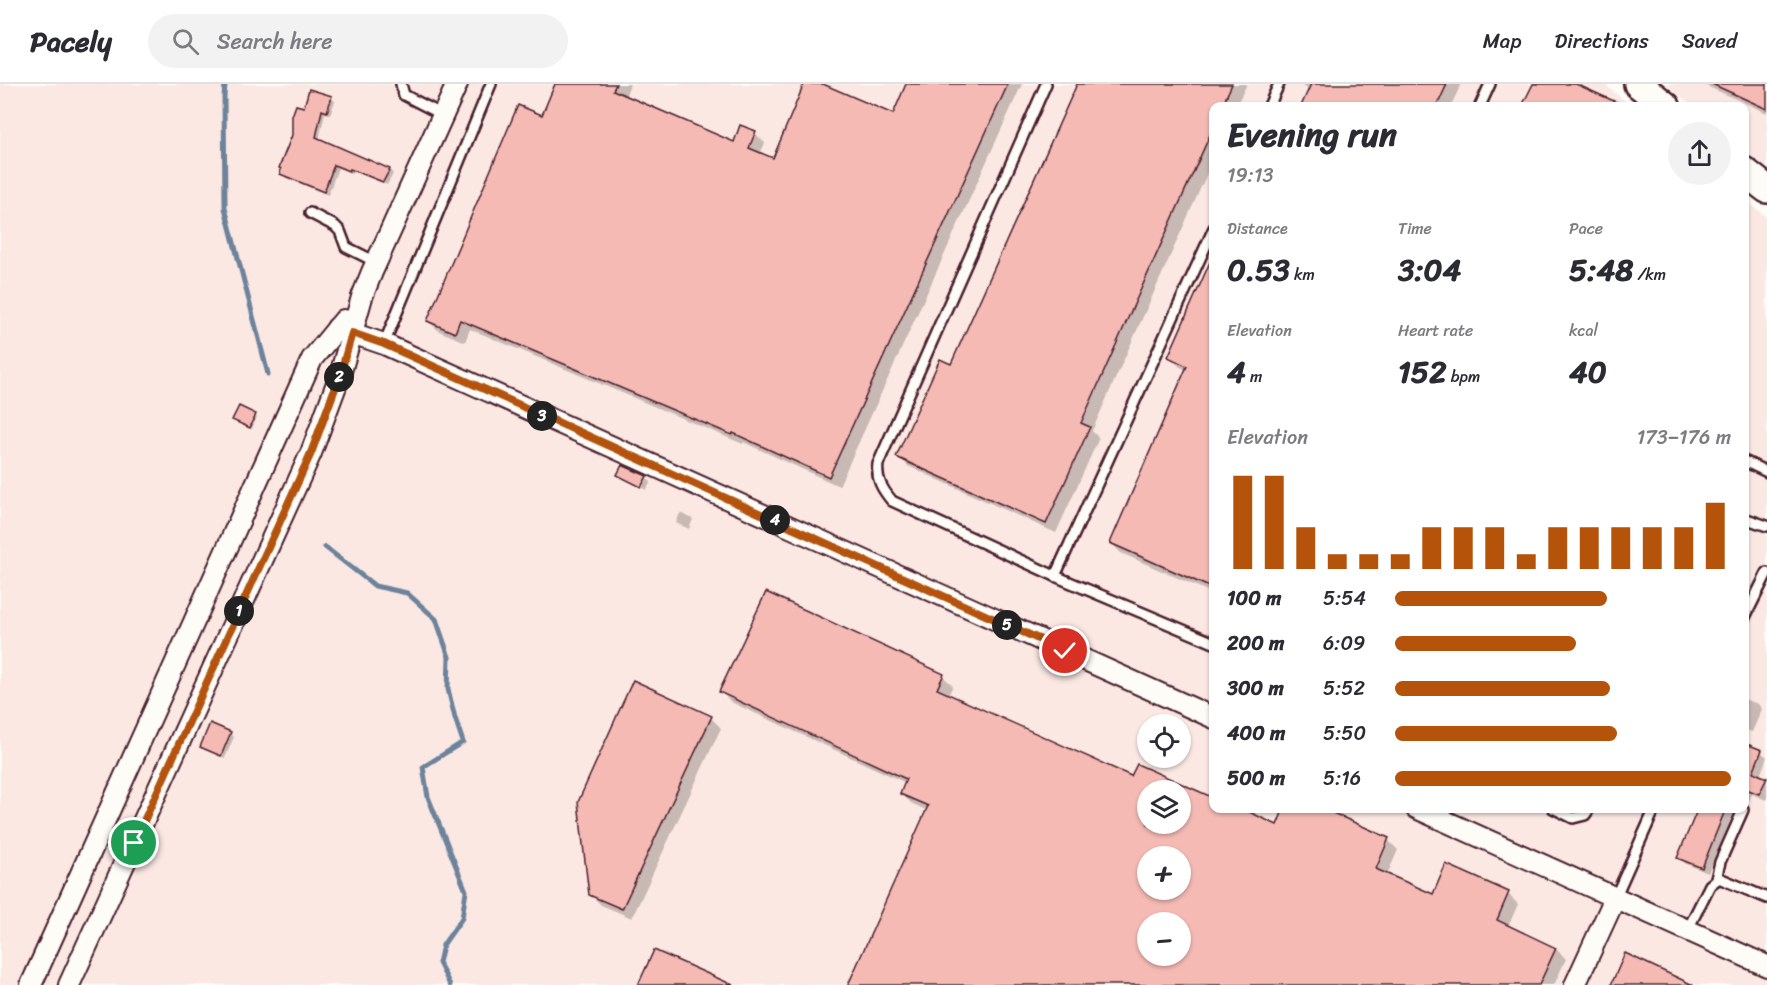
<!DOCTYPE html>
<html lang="en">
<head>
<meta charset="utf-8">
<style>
  :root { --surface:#fff; --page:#f2f2f3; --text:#2b2b33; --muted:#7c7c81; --line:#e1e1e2; --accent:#b45309 }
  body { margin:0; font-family:Sriracha,sans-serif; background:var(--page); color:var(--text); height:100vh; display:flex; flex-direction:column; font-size:22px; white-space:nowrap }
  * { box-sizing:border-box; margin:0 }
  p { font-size:20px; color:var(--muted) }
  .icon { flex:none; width:33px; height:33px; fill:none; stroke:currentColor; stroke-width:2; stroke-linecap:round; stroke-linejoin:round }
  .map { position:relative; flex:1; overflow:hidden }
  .sheet { position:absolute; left:1209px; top:18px; width:540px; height:711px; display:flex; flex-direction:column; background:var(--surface); border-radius:12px; box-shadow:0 2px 4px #0004 }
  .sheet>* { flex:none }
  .tools { position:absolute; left:1137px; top:630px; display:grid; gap:12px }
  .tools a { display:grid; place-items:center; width:54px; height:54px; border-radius:50%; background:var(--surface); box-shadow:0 2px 4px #0004; font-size:30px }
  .pin { position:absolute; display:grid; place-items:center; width:51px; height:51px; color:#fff; margin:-26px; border:3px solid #fff; border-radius:50%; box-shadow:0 2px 6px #0007 }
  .km { position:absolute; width:30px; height:30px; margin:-15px; border-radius:50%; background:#222; color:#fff; font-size:16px; line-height:30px; text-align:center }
  .round { display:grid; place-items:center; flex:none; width:63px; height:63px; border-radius:32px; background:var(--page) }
  .head { display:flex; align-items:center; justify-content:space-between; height:102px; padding:0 18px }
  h1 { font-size:33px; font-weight:700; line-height:45px }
  .metrics { display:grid; grid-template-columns:repeat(3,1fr); gap:9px; height:102px; padding:6px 18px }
  .metrics div { display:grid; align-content:center }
  .metrics b { font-size:30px; font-weight:700 }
  .metrics small { font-size:16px; font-weight:400 }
  .metrics p { font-size:16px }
  .chart { height:168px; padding:12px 18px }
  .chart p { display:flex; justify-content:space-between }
  .chart svg { width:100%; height:108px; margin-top:6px; stroke:var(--accent); stroke-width:6 }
  ul { padding:0 18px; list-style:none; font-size:20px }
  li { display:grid; grid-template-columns:96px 72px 1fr; align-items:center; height:45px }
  li i { height:15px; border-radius:8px; background:var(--accent) }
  header { display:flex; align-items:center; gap:36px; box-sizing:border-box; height:84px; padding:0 30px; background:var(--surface); border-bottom:2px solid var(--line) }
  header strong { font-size:28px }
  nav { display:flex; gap:33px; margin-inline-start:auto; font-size:21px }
  .search { width:420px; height:54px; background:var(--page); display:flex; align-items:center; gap:15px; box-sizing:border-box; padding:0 21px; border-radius:33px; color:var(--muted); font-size:22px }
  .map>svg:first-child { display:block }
</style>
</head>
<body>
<header>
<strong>Pacely</strong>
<div class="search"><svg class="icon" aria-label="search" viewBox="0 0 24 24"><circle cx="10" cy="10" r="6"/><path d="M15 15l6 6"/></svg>Search here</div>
<nav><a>Map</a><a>Directions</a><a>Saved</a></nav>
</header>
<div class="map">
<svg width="1767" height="901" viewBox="0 0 1767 901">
  <rect width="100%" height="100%" fill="#fdfcf7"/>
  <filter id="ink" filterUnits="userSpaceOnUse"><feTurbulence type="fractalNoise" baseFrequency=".0167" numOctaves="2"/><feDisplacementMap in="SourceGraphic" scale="12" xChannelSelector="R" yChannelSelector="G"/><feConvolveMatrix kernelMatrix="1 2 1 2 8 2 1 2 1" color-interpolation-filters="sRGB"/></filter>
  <g filter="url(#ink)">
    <g fill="#fbe8e3" fill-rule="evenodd">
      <path d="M0,0H1604L1631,22H1214V724H1744L1745,115L1767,134V901H0ZM1148,640H1180V674H1148ZM1148,706H1180V740H1148ZM1148,772H1180V806H1148ZM1148,838H1180V872H1148Z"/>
      <polygon points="1666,0 1767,0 1767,86 1745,66 1744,22 1693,22"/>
    </g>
    <g fill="#0003" fill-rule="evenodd">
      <polygon points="557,0 630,0 625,13 735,60 755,49 765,59 760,70 774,76 806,0 819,0 894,32 908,0 1022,0 839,402 743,358 743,360 470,245 465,258 439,247 428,237 543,33"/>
      <polygon points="1078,0 1247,0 1236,22 1214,22 1214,74 1092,347 1099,354 1056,449 908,382 898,372 952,282"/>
      <polygon points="1301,0 1461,0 1451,22 1303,22 1310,7"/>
      <polygon points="1534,0 1572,0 1621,22 1524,22"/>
      <polygon points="1702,0 1767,0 1767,29"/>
      <polygon points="331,14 335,17 330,31 325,29 319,56 390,86 393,90 387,101 353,87 352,90 338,84 328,111 286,94 282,90 305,25"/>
      <polygon points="1214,172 1214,510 1121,469 1111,459 1187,286 1180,283 1170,273"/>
      <polygon points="240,324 257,333 252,345 234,336"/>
      <polygon points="619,390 646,393 651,398 646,406 624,395"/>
      <polygon points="680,429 693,435 689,445 676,439"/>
      <path d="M943,592L953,602L948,611L1132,694L1137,682L1214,724L1278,743L1319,724L1388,756L1398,766L1387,791L1433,812L1447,782L1508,810L1518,820L1508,843L1556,865L1566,875L1554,901H849L928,727L911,719L901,709L906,699L731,618L721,608ZM1148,706H1180V740H1148ZM1148,772H1180V806H1148ZM1148,838H1180V872H1148Z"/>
      <polygon points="1744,615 1758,620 1762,625 1752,648 1744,645"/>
      <polygon points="711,634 721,644 632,834 601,821 590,810"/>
      <polygon points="230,649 234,653 225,674 205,666 202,663"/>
      <polygon points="1744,660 1761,668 1767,673 1760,692 1767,696 1767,714 1766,716 1752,710 1741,734 1733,730 1708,789 1686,780 1679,773 1706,724 1744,724"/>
    </g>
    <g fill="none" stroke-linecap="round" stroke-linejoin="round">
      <g stroke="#6d839b" stroke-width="5">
        <polyline points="225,0 224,13 225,124 268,290"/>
        <polyline points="325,463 375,502 407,509 436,535 449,573 448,605 455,634 463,658 423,683 428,713 466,807 462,834 443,861 439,879 450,901"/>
      </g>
    </g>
    <g fill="#f5bab4" stroke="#4a1f2b" stroke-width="1.5" fill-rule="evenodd">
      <polygon points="555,0 616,0 613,6 734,58 740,41 756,47 749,64 773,74 804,0 823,0 893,30 906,0 1008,0 829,393 733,349 732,351 460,236 455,249 427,237 518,21 542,31"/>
      <polygon points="1077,0 1232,0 1222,22 1214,22 1214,42 1081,339 1090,343 1046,440 896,373 940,275 951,280"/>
      <polygon points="1311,0 1447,0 1437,22 1301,22"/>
      <polygon points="1533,0 1576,0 1625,22 1522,22"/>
      <polygon points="1712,0 1767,0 1767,25"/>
      <polygon points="309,5 332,12 327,28 322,26 316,53 390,85 383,98 350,85 349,87 334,81 324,108 280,90 281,85 279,84 292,51 292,32 296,21 304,23"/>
      <polygon points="1214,169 1214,505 1110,459 1187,282 1168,273"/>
      <polygon points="239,322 256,330 250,344 232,336"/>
      <polygon points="622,381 647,392 641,403 617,391"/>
      <path d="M766,508L944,590L937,605L1131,692L1137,680L1214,714V724H1241L1277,741L1284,724H1322L1389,754L1376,785L1433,810L1446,780L1509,808L1497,836L1556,864L1539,901H848L928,722L900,710L906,695L719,608ZM1148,706H1180V740H1148ZM1148,772H1180V806H1148ZM1148,838H1180V872H1148Z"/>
      <polygon points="633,596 712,632 622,825 589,811 578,718"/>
      <polygon points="210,639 231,648 221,672 200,663"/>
      <polygon points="1744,659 1762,666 1753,688 1767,694 1759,710 1746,705 1744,708"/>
      <polygon points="1698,724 1726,724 1702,784 1677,774"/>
      <polygon points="654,866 733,901 638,901"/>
      <polygon points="1625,869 1693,901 1611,901"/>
    </g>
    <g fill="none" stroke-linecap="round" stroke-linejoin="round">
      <defs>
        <g id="lane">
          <polyline points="401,0 404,11 443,31"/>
          <path d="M1046,0L878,380C876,395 882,405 892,417L1055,492"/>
          <polyline points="1269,22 1279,0"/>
          <polyline points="1480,22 1490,0"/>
          <polyline points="310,129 335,142 340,147 346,163 376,178"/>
          <polyline points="1214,144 1055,492 1214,559"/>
          <polyline points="384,260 491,0"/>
          <polyline points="1744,377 1767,388"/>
          <polyline points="1744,434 1767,442"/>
          <polyline points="1744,535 1767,489"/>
          <polyline points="1553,724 1573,734 1585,731 1590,724"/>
          <polyline points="1716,795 1720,778 1743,726"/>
          <polyline points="1615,814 1655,724"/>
          <polyline points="1687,847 1710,801 1719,794 1767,814"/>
        </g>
        <g id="street">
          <polyline points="337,244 384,260 1214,634"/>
          <polyline points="1416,724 1767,882"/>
          <polyline points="31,901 312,275 344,236"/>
          <polyline points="69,901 311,369 340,291 362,213 372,188 457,0"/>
          <polyline points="1575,901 1615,814"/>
        </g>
        <g id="secondary">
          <polyline points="1638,0 1666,22"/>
          <polyline points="1744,87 1767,105"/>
        </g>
      </defs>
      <use href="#lane" stroke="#4a1f2b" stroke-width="14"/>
      <use href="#street" stroke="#4a1f2b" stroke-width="24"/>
      <use href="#secondary" stroke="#4a1f2b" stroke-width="32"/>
      <use href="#lane" stroke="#fdfcf7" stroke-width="9"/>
      <use href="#street" stroke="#fdfcf7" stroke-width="20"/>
      <use href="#secondary" stroke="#fdfcf7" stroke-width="27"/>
    </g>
  </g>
  <g fill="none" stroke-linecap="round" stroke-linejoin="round" filter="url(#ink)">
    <defs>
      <polyline id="route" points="134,759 311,369 340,291 352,249 384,260 1065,567"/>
    </defs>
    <use href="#route" stroke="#fff" stroke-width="12"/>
    <use href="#route" stroke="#b45309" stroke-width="8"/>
  </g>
</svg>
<div class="tools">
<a><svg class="icon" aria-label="locate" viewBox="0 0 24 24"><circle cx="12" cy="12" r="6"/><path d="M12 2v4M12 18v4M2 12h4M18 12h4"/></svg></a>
<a><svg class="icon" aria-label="layers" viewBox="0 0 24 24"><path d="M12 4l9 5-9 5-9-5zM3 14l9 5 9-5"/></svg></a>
<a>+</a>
<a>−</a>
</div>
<div class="pin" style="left:134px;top:759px;background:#1e9e55"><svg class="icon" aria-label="arrive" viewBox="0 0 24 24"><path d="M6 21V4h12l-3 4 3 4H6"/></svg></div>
<div class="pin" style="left:1065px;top:567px;background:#d93025"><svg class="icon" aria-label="check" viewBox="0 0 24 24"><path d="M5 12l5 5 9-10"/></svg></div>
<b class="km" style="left:239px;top:527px">1</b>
<b class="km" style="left:339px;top:293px">2</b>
<b class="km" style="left:542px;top:332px">3</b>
<b class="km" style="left:775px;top:436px">4</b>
<b class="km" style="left:1007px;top:541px">5</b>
<section class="sheet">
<div class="head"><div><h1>Evening run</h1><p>19:13</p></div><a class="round"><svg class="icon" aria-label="share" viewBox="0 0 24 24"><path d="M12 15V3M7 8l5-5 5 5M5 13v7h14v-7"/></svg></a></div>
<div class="metrics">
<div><p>Distance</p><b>0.53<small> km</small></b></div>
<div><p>Time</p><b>3:04</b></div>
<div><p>Pace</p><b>5:48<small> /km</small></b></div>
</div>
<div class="metrics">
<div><p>Elevation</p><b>4<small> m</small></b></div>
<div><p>Heart rate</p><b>152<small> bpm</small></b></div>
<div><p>kcal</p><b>40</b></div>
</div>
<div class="chart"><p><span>Elevation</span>173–176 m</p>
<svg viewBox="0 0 160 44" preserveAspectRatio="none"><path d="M5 44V6M15 44V6M25 44V27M35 44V38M45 44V38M55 44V38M65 44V27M75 44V27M85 44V27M95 44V38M105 44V27M115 44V27M125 44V27M135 44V27M145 44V27M155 44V17"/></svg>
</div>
<ul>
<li><b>100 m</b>5:54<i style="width:63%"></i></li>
<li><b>200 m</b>6:09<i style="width:54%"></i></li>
<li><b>300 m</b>5:52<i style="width:64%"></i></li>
<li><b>400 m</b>5:50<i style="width:66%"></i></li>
<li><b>500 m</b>5:16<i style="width:100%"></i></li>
</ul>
</section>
</div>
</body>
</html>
